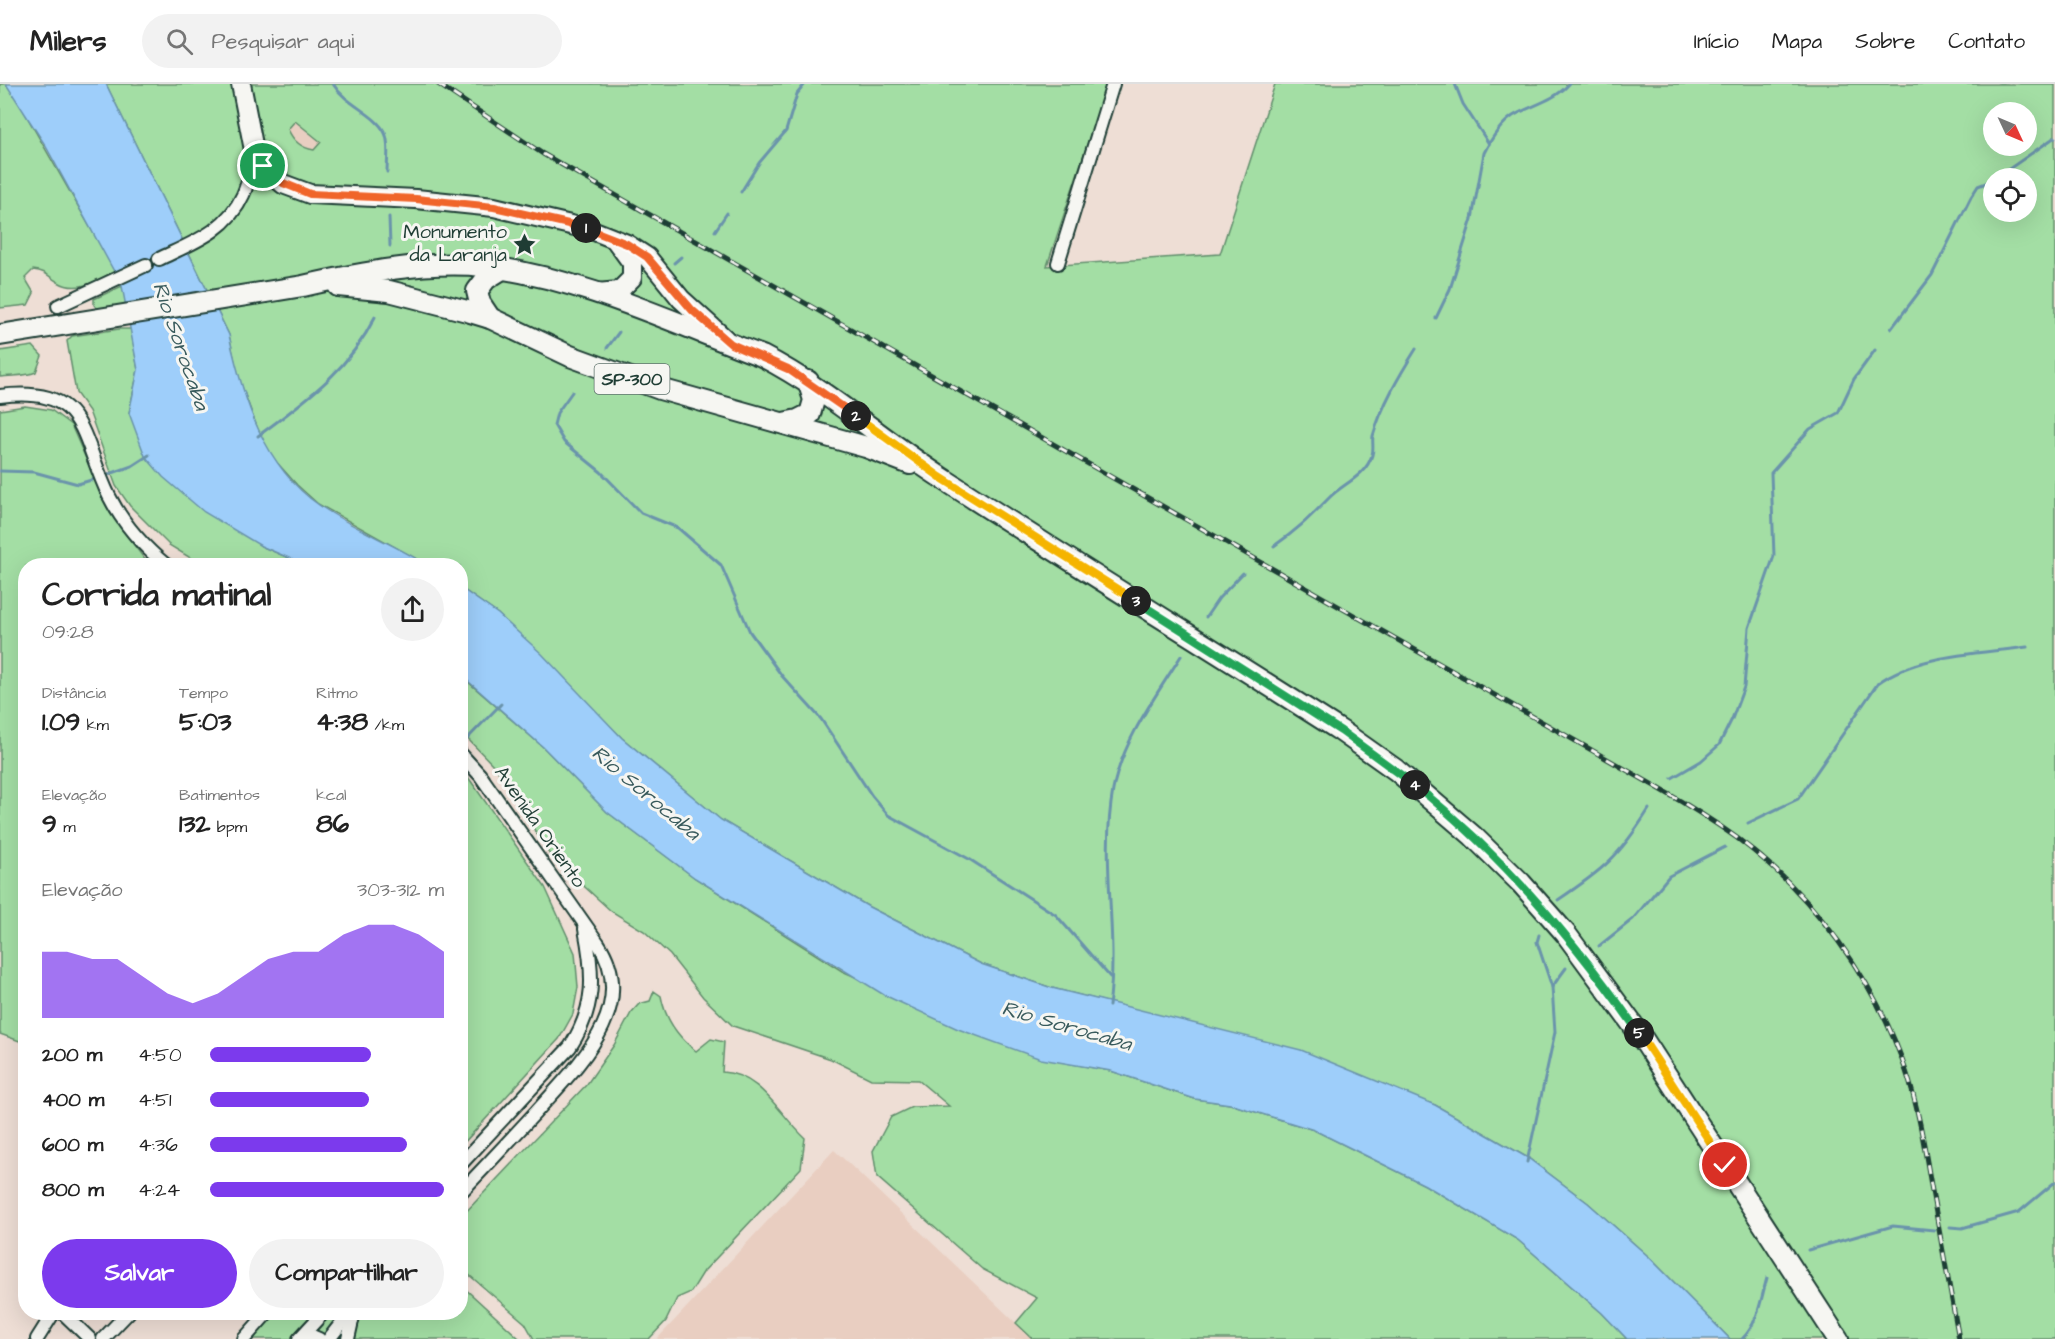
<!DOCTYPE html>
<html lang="pt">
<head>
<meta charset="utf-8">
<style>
  :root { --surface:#fff; --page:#f2f2f2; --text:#222; --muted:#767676; --line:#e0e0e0; --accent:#7c3aed }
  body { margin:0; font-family:"Architects Daughter",sans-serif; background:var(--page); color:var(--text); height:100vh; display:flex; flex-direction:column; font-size:22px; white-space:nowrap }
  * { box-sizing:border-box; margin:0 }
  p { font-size:20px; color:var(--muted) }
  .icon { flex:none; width:33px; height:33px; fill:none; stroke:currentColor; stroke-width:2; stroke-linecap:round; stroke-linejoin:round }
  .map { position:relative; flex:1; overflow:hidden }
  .side { position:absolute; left:18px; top:474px; width:450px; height:762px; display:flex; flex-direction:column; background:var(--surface); border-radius:24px; box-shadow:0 6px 24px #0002 }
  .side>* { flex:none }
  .needle { width:39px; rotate:134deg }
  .buttons { position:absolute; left:1983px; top:18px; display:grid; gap:12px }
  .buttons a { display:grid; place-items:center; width:54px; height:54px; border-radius:50%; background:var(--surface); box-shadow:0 6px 24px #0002; font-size:30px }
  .pin { position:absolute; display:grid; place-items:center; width:51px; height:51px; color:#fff; margin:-26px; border:3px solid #fff; border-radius:50%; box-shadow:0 2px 6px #0007 }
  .km { position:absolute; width:30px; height:30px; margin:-15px; border-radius:50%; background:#222; color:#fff; font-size:16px; line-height:30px; text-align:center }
  .round { display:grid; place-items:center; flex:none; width:63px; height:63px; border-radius:32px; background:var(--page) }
  .summary { display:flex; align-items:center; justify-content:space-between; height:102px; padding:0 24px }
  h1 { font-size:33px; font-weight:800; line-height:45px }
  .metrics { display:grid; grid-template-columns:repeat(3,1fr); gap:9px; height:102px; padding:6px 24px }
  .metrics div { display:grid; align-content:center }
  .metrics b { font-size:26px; font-weight:800 }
  .metrics small { font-size:16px; font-weight:400 }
  .metrics p { font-size:16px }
  .chart { height:168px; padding:12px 24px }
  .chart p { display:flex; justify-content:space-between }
  .chart svg { width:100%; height:108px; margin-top:6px; fill:var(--accent); opacity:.7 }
  .primary-button { display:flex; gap:12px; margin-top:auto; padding:12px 24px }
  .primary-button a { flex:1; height:69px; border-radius:36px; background:var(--accent); color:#fff; font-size:24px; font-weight:800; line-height:69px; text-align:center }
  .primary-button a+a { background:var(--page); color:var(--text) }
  ul { padding:0 24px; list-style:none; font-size:20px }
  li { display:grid; grid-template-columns:96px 72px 1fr; align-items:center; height:45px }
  li i { height:15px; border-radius:8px; background:var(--accent) }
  header { display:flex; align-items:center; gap:36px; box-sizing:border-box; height:84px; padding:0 30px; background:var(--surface); border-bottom:2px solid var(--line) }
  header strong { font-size:28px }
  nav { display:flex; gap:33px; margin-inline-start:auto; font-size:21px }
  .search { width:420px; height:54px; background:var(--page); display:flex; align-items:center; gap:15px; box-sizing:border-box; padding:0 21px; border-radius:33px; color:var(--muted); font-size:22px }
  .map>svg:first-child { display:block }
</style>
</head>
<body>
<header>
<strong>Milers</strong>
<div class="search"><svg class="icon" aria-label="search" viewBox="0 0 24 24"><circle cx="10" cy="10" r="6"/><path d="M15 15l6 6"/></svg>Pesquisar aqui</div>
<nav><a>Início</a><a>Mapa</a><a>Sobre</a><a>Contato</a></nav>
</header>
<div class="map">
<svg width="2055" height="1255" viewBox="0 0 2055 1255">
  <rect width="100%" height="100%" fill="#eeded5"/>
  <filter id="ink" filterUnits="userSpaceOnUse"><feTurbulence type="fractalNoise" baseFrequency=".0167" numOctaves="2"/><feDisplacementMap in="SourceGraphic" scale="12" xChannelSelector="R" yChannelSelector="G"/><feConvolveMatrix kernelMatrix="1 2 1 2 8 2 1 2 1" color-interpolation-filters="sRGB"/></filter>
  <g filter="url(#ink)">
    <g fill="#e9cec1">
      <polygon points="295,37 321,58 314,66 305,65 292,54 288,45"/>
      <polygon points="834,1066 845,1076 1033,1255 657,1255"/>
    </g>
    <g fill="#a3dea4" stroke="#618e6c" stroke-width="1.5" fill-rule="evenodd">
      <path d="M0,0H6L14,10L115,187C98,196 78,210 58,198C46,191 48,188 33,186L25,194L34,209L28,221L0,224Z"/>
      <path d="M106,0H1107L1047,182L1220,170L1275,0H2055V1255H1730L1649,1173L1588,1119L1528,1074L1435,1021L1110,919L1052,904L981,880L869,823L721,736L622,654L498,530L461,504L460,482L427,481L318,420L297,401L272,373L260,351L238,292L229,251ZM1994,28H2026V62H1994ZM295,37L321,58L314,66C301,64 293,57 288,45ZM1994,94H2026V128H1994Z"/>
      <polygon points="122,202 127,220 98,225 94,221 94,215"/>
      <polygon points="119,245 131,245 138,286 129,329 261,462 305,481 202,481 169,461 130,422 116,402 89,327 76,309 67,257 72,252"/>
      <path d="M33,262L42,272L36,288C24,293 13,291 0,293V267Z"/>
      <polygon points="25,322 51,326 71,341 110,429 149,481 26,482 25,959 0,950 0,326"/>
      <polygon points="460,591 543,663 607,728 695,794 842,887 1041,974 1111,987 1195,1015 1230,1020 1314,1046 1425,1101 1518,1156 1602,1229 1627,1255 1033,1255 1016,1239 1037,1214 982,1185 877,1093 873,1067 891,1033 912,1023 949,1022 918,996 871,995 831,975 733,942 703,913 670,871 644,847 611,827 550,771 496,684 461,648"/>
      <polygon points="461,683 545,803 575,869 578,903 573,930 559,955 461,1062"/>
      <path d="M654,907L661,912C665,935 678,953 696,967L711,955L724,958L722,988C761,990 778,1029 805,1054L801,1084L704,1187L691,1208L677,1214L666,1237L649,1255H534L525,1239L461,1184V1133L587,1000L614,961L631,929L639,920L650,917Z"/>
      <polygon points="461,1201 520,1255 252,1255 276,1229 460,1228"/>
    </g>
    <g fill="#9ecefa" stroke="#6b94ab" stroke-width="1.5">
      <path d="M6,0H106L229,251C243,314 263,382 319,421C353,445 393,459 427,481H305L261,462L204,428L163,393L145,372L129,329L138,286L122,202L45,61Z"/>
      <polygon points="461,504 498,530 542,570 622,654 721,736 869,823 981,880 1052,904 1301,966 1435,1021 1528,1074 1588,1119 1649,1173 1730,1255 1627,1255 1602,1229 1518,1156 1425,1101 1314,1046 1230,1020 1195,1015 1111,987 1041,975 958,945 884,911 695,794 607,728 543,663 461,591"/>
    </g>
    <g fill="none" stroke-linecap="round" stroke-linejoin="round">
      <g stroke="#6b94ab" stroke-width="3">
        <path d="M333,0C346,21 376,30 385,49C390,59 387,77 387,88"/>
        <polyline points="1455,0 1463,20 1489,60"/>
        <polyline points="1996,94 2055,53"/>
        <polyline points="741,108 759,79 786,47 797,10 805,0"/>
        <polyline points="389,133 390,162"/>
        <polyline points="715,147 727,129"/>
        <polyline points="674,179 681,173"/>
        <path d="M1436,234L1450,205L1472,135L1484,69C1490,57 1501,40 1513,32C1532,21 1554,17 1569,0"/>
        <polyline points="1891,245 1932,191 1971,113 1978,102 1994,96"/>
        <polyline points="607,264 619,248"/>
        <polyline points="572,308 557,329 554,341 564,358 601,388 641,429 678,444 721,481 750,548 782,592 821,635 872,712 888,731 969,775 1056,831 1110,893"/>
        <path d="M258,352C306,316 348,287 375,233"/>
        <polyline points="0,387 34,388 78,400 98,394"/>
        <polyline points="104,392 132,382 149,371"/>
        <path d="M1274,462C1299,445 1310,433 1330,413C1344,399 1366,392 1372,371C1374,365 1372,358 1373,352C1382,321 1399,292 1416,265"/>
        <polyline points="1206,533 1219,514 1243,489"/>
        <polyline points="467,655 501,620"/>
        <polyline points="1672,694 1701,677 1719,661 1732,635 1744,603 1749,544 1774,472 1771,389 1810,345 1838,329 1854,295 1875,266"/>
        <path d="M1748,739L1798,715L1878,599C1918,570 1979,570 2027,563"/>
        <path d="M1558,816C1604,785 1619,773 1649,725"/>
        <polyline points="1599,862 1633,835 1669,792 1725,763"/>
        <polyline points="1552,903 1566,884"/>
        <path d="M1109,922C1119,851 1100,778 1113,706C1122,658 1155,613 1181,572"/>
        <polyline points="1527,1078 1555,948 1552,903 1537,858 1539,851"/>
        <polyline points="1950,1143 1962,1144 2019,1128 2055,1098"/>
        <polyline points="1808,1166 1893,1142 1934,1146"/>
        <path d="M1742,1255C1758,1240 1761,1214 1767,1194"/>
      </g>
      <defs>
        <g id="street">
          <path d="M159,175C192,159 227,147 243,111C249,98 251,84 255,71"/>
          <polyline points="1058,179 1113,0"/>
          <polyline points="58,222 146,181"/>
          <path d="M0,312C88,301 79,350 109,412C122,438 144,463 167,482"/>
          <path d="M460,669L480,691L598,859C641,924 577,982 536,1028C511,1055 486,1082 460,1109"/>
          <path d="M460,1081L570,963C596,923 594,891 585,845"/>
          <polyline points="62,1228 90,1255"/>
          <polyline points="37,1255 54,1228"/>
          <polyline points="103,1255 129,1228"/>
          <polyline points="244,1255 268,1228"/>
          <polyline points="299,1255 324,1228"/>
          <polyline points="300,1255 312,1252 319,1255"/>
          <polyline points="329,1255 350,1228"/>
          <polyline points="348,1255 354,1228"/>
        </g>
        <g id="secondary">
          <polyline points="241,0 255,71 269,88 283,100 310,110 416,115 494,123 592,146 627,160 647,173 681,215 725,255"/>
          <polyline points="597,209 619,207 632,194 632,179 616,157"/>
        </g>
        <g id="primary">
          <polyline points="338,202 389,207 467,227 490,234 570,272 660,305 866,363 910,380"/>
          <polyline points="490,234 480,219 477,207 486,195 502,185"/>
          <path d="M0,251L303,202C360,189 425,176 484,182C578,193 674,239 762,272C828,306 881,355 942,394C1074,480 1208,562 1341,647L1396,686L1473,752L1521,799L1566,850L1641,952L1838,1255"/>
          <polyline points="783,339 798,336 810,330 814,316 808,297"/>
        </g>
      </defs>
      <use href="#street" stroke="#1f3d34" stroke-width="16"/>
      <use href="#secondary" stroke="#1f3d34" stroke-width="22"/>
      <use href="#primary" stroke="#1f3d34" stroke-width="24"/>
      <use href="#street" stroke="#f6f6f2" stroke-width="12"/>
      <use href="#secondary" stroke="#f6f6f2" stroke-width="18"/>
      <use href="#primary" stroke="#f6f6f2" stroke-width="20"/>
      <defs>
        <path id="rail" d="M438,0L543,70L1660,705C1686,720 1712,736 1737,754C1813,810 1876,897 1906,987C1919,1025 1925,1067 1932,1107C1941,1156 1950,1206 1959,1255"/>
      </defs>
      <use href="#rail" stroke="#1f3d34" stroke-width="5"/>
      <use href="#rail" stroke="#f6f6f2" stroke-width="3" stroke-dasharray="9" stroke-linecap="butt"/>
    </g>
  </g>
  <g fill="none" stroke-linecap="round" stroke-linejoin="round" filter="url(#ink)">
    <defs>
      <polyline id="split-1" points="263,82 283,99 310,110 416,115 494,123 586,144"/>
      <polyline id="split-2" points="586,144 627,160 647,173 692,226 731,260 788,285 856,332"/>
      <polyline id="split-3" points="856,332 940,393 1136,517"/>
      <polyline id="split-4" points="1136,517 1341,647 1415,701"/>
      <path id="split-5" d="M1415,701C1503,772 1575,856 1639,949"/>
      <polyline id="split-6" points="1639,949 1725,1081"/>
    </defs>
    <use href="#split-1" stroke="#fff" stroke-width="12"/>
    <use href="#split-2" stroke="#fff" stroke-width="12"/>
    <use href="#split-3" stroke="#fff" stroke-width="12"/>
    <use href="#split-4" stroke="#fff" stroke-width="12"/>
    <use href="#split-5" stroke="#fff" stroke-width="12"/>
    <use href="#split-6" stroke="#fff" stroke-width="12"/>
    <use href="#split-1" stroke="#f0652b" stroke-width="8"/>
    <use href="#split-2" stroke="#f0652b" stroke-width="8"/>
    <use href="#split-3" stroke="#f5b400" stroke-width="8"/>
    <use href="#split-4" stroke="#22a559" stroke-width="8"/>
    <use href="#split-5" stroke="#22a559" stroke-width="8"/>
    <use href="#split-6" stroke="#f5b400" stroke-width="8"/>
  </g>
  <defs>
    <symbol id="sight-bare" viewBox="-9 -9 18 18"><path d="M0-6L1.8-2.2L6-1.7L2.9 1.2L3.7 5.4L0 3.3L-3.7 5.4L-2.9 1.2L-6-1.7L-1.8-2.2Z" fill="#1f3d34" stroke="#f6f6f2" stroke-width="2.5" paint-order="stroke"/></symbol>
  </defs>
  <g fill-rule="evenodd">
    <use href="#sight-bare" x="508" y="144" width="33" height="33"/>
  </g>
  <g text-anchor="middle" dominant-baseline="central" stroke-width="6" stroke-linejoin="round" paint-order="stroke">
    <rect fill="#f6f6f2" stroke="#60746d" stroke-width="1.5" x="594.5" y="280" width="75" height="30" rx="4.5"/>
    <g font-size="18" font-weight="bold" fill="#1f3d34">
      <text x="632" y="295">SP-300</text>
    </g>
    <g font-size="20" fill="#1f3d34" stroke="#f6f6f2" text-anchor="end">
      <text x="507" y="148">Monumento<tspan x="507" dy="23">da Laranja</tspan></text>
    </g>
    <g font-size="20" fill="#1f3d34" stroke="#f6f6f2">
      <text transform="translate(540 743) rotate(55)">Avenida Oriento</text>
    </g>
    <g font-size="21" font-style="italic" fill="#385a5c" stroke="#f6f6f2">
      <text transform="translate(181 262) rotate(71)">Rio Sorocaba</text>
      <text transform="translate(646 709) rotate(40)">Rio Sorocaba</text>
      <text transform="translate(1067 942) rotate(16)">Rio Sorocaba</text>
    </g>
  </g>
</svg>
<div class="buttons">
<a><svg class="needle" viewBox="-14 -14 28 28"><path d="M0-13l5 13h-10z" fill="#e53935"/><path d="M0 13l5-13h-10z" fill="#767676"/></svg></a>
<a><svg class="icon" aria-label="locate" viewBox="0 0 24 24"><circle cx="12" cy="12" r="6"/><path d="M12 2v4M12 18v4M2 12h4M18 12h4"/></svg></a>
</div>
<div class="pin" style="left:263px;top:82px;background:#1e9e55"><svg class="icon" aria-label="arrive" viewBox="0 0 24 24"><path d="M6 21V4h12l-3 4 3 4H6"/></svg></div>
<div class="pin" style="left:1725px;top:1081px;background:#d93025"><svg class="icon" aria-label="check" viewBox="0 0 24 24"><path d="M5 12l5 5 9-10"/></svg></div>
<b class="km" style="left:586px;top:144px">1</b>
<b class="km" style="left:856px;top:332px">2</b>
<b class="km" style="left:1136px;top:517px">3</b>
<b class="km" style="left:1415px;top:701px">4</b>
<b class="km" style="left:1639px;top:949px">5</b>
<section class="side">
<div class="summary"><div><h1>Corrida matinal</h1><p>09:28</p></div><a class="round"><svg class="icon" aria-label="share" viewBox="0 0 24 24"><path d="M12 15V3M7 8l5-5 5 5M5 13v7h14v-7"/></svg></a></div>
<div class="metrics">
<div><p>Distância</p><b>1.09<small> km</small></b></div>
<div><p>Tempo</p><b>5:03</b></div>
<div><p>Ritmo</p><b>4:38<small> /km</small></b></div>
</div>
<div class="metrics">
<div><p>Elevação</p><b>9<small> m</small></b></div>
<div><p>Batimentos</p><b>132<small> bpm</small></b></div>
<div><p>kcal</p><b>86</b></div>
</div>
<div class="chart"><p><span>Elevação</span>303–312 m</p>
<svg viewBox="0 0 160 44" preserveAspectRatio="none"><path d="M0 44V17L10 17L20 20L30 20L40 27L50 34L60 38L70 34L80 27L90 20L100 17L110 17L120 10L130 6L140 6L150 10L160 17V44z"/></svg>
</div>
<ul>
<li><b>200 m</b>4:50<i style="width:69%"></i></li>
<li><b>400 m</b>4:51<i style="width:68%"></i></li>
<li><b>600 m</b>4:36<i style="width:84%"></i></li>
<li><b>800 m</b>4:24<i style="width:100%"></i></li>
</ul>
<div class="primary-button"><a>Salvar</a><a>Compartilhar</a></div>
</section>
</div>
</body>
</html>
